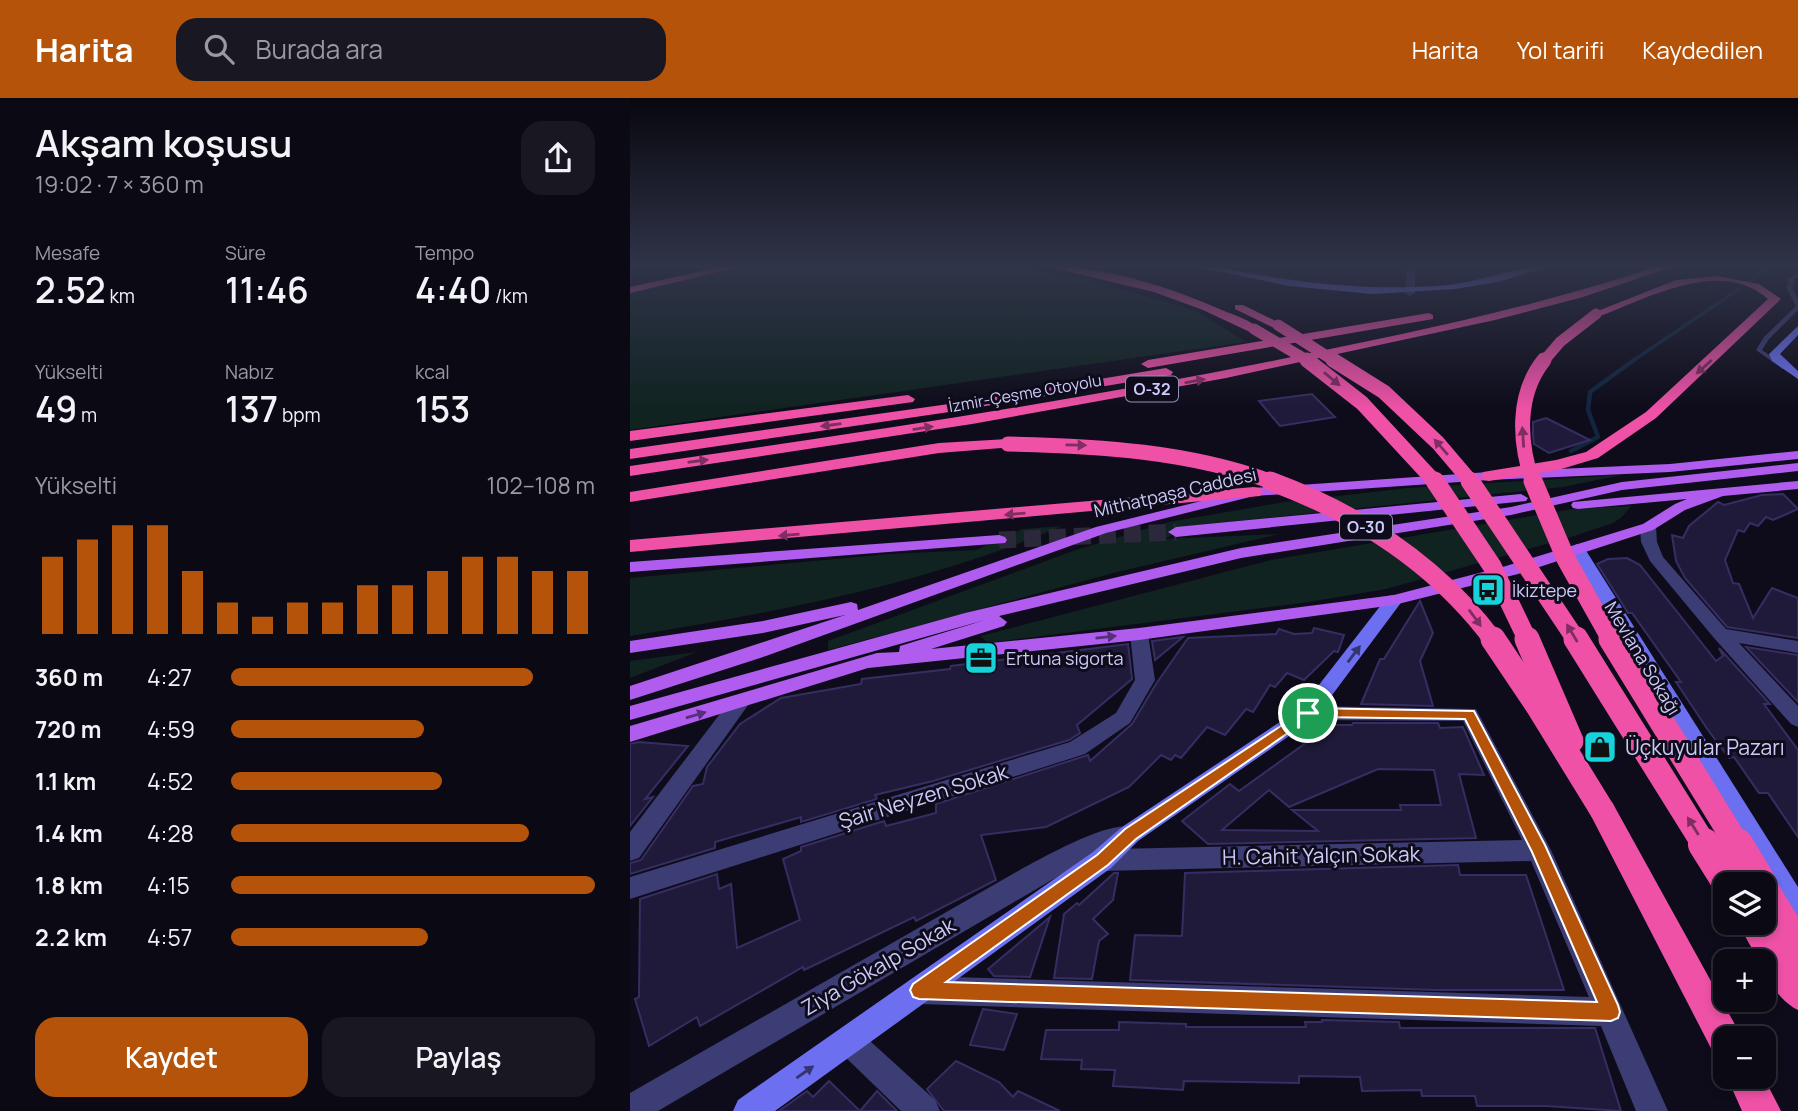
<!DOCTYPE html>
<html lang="tr">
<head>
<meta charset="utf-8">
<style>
  :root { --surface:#0a0914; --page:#181722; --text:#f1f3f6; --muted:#999aa0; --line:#2a2a34; --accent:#b45309 }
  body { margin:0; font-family:Manrope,sans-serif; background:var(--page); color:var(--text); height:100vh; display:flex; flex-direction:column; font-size:26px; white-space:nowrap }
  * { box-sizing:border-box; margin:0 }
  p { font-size:23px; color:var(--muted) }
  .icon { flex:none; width:38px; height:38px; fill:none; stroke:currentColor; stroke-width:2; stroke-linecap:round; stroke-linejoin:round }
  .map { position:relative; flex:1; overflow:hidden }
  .side { display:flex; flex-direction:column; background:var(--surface); width:630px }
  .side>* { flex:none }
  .tools { position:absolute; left:1083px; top:774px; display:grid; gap:14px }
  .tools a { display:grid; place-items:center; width:63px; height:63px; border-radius:14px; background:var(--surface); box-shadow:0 4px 10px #0003,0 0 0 2px var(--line); font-size:35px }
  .pin { position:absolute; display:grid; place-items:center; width:60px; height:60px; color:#fff; margin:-30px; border:4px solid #fff; border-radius:50%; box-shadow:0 2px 7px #0007 }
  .round { display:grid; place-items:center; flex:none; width:74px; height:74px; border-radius:21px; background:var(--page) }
  .headline { display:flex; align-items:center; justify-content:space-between; height:119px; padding:0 35px }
  h1 { font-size:38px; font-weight:600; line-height:52px }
  .figures { display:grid; grid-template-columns:repeat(3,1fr); gap:10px; height:119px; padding:7px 35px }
  .figures div { display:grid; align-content:center }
  .figures b { font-size:35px; font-weight:600 }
  .figures small { font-size:19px; font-weight:400 }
  .figures p { font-size:19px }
  .chart { height:196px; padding:14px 35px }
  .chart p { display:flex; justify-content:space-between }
  .chart svg { width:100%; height:126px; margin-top:7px; stroke:var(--accent); stroke-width:6 }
  .cta { display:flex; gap:14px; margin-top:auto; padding:14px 35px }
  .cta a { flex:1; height:80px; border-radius:21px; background:var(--accent); color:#fff; font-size:28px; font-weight:600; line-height:80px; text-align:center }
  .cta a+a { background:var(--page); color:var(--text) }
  ul { padding:0 35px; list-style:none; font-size:23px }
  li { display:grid; grid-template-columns:112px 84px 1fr; align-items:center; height:52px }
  li i { height:18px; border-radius:9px; background:var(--accent) }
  header { display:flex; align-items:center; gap:42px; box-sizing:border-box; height:98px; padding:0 35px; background:var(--accent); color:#fff }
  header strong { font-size:33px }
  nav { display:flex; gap:38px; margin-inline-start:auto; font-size:24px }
  .search { width:490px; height:63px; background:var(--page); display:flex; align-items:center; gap:18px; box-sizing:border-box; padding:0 24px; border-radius:21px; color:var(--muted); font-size:26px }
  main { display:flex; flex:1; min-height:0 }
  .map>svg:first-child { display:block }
</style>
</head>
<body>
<header>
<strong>Harita</strong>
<div class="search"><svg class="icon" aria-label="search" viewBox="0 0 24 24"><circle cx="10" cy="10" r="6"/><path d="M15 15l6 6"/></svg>Burada ara</div>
<nav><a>Harita</a><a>Yol tarifi</a><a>Kaydedilen</a></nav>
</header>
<main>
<section class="side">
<div class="headline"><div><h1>Akşam koşusu</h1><p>19:02 · 7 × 360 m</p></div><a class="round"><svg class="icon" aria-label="share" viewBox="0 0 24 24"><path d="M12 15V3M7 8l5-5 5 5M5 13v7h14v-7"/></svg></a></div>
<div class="figures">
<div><p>Mesafe</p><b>2.52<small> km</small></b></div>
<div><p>Süre</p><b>11:46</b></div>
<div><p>Tempo</p><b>4:40<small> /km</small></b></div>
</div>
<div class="figures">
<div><p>Yükselti</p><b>49<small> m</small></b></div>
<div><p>Nabız</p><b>137<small> bpm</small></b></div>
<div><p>kcal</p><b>153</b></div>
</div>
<div class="chart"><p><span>Yükselti</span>102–108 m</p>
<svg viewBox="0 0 160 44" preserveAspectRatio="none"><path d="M5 44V17M15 44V11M25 44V6M35 44V6M45 44V22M55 44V33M65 44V38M75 44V33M85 44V33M95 44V27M105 44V27M115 44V22M125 44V17M135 44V17M145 44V22M155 44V22"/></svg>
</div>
<ul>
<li><b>360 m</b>4:27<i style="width:83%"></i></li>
<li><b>720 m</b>4:59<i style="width:53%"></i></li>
<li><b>1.1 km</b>4:52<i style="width:58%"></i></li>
<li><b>1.4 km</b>4:28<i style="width:82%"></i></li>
<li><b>1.8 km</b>4:15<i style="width:100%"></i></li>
<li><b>2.2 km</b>4:57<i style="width:54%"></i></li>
</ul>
<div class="cta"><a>Kaydet</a><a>Paylaş</a></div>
</section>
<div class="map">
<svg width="1168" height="1013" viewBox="0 0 1168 1013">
  <rect width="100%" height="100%" fill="#0e0c1a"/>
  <g fill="#102321">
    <polygon points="120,169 398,171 460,182 566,213 616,244 0,332 0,195 51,181"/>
    <polygon points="991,377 933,389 557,428 535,441 649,436 487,474 198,552 198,543 443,453 539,424 655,404 778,390"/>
    <polygon points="1001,408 992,419 983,425 941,439 756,491 672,505 357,545 351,538 641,462 943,411"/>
    <path d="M432,428C295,487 146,514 0,538V480L259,456L346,452L392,431Z"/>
    <polygon points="67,554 0,580 0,563"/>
  </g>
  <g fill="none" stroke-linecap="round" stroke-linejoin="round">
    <g stroke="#11263e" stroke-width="3.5">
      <polyline points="1118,184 1140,169"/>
      <polyline points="1001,264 1109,191"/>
    </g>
    <polyline stroke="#11263e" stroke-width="4.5" points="941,353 968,339 958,312 960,294 1004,262"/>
  </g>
  <g fill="#1f1a39" stroke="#362e62" stroke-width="2" fill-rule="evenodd">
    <polygon points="682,296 705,319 650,328 629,303"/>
    <polygon points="916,320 960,342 919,355 904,346 903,337 903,324"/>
    <polygon points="1153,396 1168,411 1143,422 1136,419 1128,428 1120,425 1114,434 1108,432 1095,462 1103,485 1109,486 1123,520 1142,490 1168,500 1168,540 1097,529 1055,480 1046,463 1042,437 1053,440 1059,428 1088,404 1094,407 1132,397"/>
    <polygon points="997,460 1010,467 1086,563 1093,558 1089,550 1140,606 1134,606 1168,652 1168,739 1138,695 1129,695 1104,659 1099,660 1078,632 1046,584 1051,584 1002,515 998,515 967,466 978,461"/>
    <polygon points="790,503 803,535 790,563 803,608 731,606 750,561 754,561"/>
    <polygon points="684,530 714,537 708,554 704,553 674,582 657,575 645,589 640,587 623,614 616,611 595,637 577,629 551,660 545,657 541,662 531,657 499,689 416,729 351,737 366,782 286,823 284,819 174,872 173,869 70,928 67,919 19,948 5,901 9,899 10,801 87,776 89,791 101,786 107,850 170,822 153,761 171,753 171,749 254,723 256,728 306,715 306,706 458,657 460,663 502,626 526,586 558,540 646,536 649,531 664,536 682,535"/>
    <polygon points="553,539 525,562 522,543"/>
    <polygon points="498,546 502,581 447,627 450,635 439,642 303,683 245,697 247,701 171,724 171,719 85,744 85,750 0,776 0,765 11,762 63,688 73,686 77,669 110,626 151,600 231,586 232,581 320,571 321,568"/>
    <polygon points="1116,549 1168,557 1168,604"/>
    <path d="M723,625H808L810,630L833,629L854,677L829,676L846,740L578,746L552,723L600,686L609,693L691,634L694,636L704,627H722ZM748,671L804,672L811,707H770L771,712H662L688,733L592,732L639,692L659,709Z"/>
    <polygon points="9,644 58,648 15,701 23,699 0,728 0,646"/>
    <polygon points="828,767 830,777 896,777 934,892 807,892 500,882 505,837 552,838 555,775"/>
    <polygon points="484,775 488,775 483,802 463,821 478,836 469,843 462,881 424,880 434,816 447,805 449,807"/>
    <polygon points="420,819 400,879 364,878 358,871"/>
    <polygon points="353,911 387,916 374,952 340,947"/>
    <polygon points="692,922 769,924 770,930 965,930 991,1013 916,1008 847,1008 845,998 792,998 791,992 732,993 730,979 669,978 669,985 554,983 553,992 483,988 485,972 451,971 452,962 411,961 416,932 489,932 489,924 556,926 556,929 676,929 675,924 692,924"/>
    <polygon points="326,963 369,984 383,999 388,993 430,1013 314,1013 297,991"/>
    <polygon points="199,983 230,1013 149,1013 177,993 183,999"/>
    <polygon points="247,993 267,1013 230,1013"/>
  </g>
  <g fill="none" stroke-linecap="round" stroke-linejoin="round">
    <polyline stroke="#2b283c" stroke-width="17" stroke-dasharray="17 8" stroke-linecap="butt" points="369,442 546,434"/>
    <polygon fill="#3c3d74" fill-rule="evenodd" points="1168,175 1168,179 1163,182 1165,184 1162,189 1168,201 1168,212 1139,241 1132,252 1155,268 1155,270 1153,271 1126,252 1134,239 1166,208 1156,189 1159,184 1156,182"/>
    <g fill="#3c3d74" fill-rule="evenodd">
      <polygon points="777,169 785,169 785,195 780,198 775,195"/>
      <polygon points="1018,424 1026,429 1027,444 1033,459 1096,531 1168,543 1168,555 1109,545 1168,608 1168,629 1161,626 1084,540 1020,463 1011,444 1010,429"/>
      <polygon points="509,530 518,536 525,582 500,625 455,656 0,801 0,779 440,644 486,615 505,582 500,536"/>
      <polygon points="109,598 116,600 119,605 116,610 9,760 0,763 0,734 102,600"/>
      <path d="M678,608L846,611L921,752L1038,1013H1006L971,928L289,906L279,902L275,892L279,882L289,878L959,899L901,763L472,773L463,770L460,762L461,759L28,1013H0V995L395,769C419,757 480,721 505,730L509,737L505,744L484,751L892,742L833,623L678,622L671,620L668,615L671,610Z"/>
      <polygon points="219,928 229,933 305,1002 310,1013 271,1013 209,953 204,943 209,933"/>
    </g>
    <g fill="#6b6ff0" fill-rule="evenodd">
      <path d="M567,169H585C663,184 739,194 818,187C852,183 885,169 918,169L868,184L825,191L742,196L660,188Z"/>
      <polygon points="1168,228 1168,237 1150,256 1168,273 1168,281 1142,263 1139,256"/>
      <polygon points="947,446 955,451 1168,789 1168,824 1159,820 939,451"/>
      <polygon points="764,497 773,502 685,620 508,743 481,770 145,1013 103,1013 108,1002 463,754 492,729 671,610 758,498"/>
    </g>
    <g fill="#af5cef" fill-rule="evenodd">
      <polygon points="1168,353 1168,361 1040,374 859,382 624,398 476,435 136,558 0,602 0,588 215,517 133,535 0,555 0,543 133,523 221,504 227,506 228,512 466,429 624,390 859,374 1040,366"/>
      <polygon points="1168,365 1168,373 992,392 881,417 611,460 369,518 377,524 374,528 301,551 509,530 764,497 876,468 1013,426 1045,406 1057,401 948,411 943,410 941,407 943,404 1168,383 1168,391 1093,398 1055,412 1023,432 888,476 764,507 509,542 238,570 0,644 0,628 247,555 269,554 270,548 355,522 0,622 0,608 335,515 611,450 881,409 992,384"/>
      <polygon points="891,396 898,400 896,403 546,439 538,434 546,429"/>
      <polygon points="369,437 375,439 377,442 375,445 0,474 0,464"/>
    </g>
    <g fill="#ee51a6" fill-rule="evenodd">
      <polygon points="90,169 110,169 0,195 0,189"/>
      <path d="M420,169C478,169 539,189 592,212C604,217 620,222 630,231L620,234L573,212L524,194Z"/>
      <path d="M1026,169H1042L953,199L865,222L596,280L342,326L0,378V368C216,337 432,305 647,262C775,236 902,210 1026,169Z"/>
      <path d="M1087,178L1129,186L1151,201L1026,320L968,360L928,372L859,383L853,382L851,378L853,374L926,362L956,354L1016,314L1138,201C1091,159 1018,200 970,218L960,216L1046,182Z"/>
      <polygon points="605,207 613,207 654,227 644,230 605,211"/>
      <polygon points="799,215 803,217 803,221 518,270 511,266 518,262"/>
      <polygon points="536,270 543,274 541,277 326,313 0,361 0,351 326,305"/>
      <polygon points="278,297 285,301 283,304 0,343 0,333"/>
      <polygon points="378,341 386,346 384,349 309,355 0,404 0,394 309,345"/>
      <polygon points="624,389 630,390 633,394 630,398 0,454 0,442"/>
      <polygon points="972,701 982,704 1108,932 1112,940 1096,940 1096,961 1084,956 958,712 962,704"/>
      <path d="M1134,777L1145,781L1168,819V912C1152,905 1134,881 1134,863H1129L1107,824H1134V786H1121L1123,781Z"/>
      <polygon points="1096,977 1133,978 1151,1013 1112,1013"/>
    </g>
    <g stroke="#ee51a6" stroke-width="11">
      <polyline points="648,227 706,264"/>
      <polyline points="624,231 680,264"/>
      <polyline points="913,264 930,244 966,216"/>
    </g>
    <g stroke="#ee51a6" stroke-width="15">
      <polyline points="677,262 732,305 806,385"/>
      <polyline points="703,262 754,294 808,345 842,385"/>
      <path d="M378,346C468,348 560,353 645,385"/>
      <path d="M903,385C889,345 886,297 914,262"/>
    </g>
    <g stroke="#ee51a6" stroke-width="19">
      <path d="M640,383C729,416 807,466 864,543"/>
      <polyline points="805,383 862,468 898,543"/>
      <polyline points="840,383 947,543"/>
      <polyline points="903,383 936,461 982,543"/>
    </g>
    <g stroke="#ee51a6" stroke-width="25">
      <polyline points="863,541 908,608 972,712"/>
      <polyline points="897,541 941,643"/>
      <polyline points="946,541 1075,748"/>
      <polyline points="981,541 1108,748"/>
    </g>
    <g stroke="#ee51a6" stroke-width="32">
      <polyline points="1074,746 1099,786"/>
      <polyline points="1107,746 1131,786"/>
    </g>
  </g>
  <defs><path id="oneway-solid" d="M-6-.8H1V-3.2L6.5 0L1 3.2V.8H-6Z" transform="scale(1.75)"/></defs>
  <g fill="#7e2e60">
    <use href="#oneway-solid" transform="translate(1074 269) rotate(138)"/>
    <use href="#oneway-solid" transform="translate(702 281) rotate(40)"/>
    <use href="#oneway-solid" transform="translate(565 283) rotate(-10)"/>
    <use href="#oneway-solid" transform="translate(201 327) rotate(172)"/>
    <use href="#oneway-solid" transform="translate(293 330) rotate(-9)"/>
    <use href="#oneway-solid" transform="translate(893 339) rotate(-94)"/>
    <use href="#oneway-solid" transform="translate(446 347) rotate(1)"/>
    <use href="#oneway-solid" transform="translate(811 349) rotate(-131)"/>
    <use href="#oneway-solid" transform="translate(68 363) rotate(-8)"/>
    <use href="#oneway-solid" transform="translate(385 416) rotate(175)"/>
    <use href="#oneway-solid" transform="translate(159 437) rotate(175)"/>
    <use href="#oneway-solid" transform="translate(845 520) rotate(54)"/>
    <use href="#oneway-solid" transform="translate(942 535) rotate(-121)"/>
    <use href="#oneway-solid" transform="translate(1063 728) rotate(-122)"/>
  </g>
  <g fill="#56307a">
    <use href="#oneway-solid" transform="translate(476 539) rotate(-6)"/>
    <use href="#oneway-solid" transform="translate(66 617) rotate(-16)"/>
  </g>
  <g fill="#333470">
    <use href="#oneway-solid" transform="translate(724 556) rotate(-53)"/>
    <use href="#oneway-solid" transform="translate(175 974) rotate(-35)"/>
  </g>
  <linearGradient id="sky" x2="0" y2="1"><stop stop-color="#08070e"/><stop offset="0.54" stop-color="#303449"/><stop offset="1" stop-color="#303449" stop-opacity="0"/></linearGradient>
  <rect width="1168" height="311" fill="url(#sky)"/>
  <path fill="#b45309" stroke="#fff" stroke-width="2" fill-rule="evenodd" d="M678,610L844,613L915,747L988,907L990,914L988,920L981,923L289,901L283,899L280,892L283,886L467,757L495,731ZM681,619L835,621L902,754L967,904L316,884L478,767L506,741Z"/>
  <defs>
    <symbol id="bus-square" viewBox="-11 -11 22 22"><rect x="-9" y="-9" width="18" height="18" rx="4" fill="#16d2da" stroke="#0e0c1a"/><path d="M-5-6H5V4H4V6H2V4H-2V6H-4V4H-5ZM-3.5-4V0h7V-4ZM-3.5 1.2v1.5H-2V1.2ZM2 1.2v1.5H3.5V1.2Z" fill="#111"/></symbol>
    <symbol id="office-square" viewBox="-11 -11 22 22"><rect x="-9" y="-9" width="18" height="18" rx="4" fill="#16d2da" stroke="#0e0c1a"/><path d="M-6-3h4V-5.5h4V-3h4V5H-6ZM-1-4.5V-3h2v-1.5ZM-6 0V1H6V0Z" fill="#111"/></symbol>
    <symbol id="shop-square" viewBox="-11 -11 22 22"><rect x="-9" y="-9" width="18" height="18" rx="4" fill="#16d2da" stroke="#0e0c1a"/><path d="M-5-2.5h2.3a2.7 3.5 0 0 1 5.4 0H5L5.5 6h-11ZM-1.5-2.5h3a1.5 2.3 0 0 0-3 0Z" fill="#111"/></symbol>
  </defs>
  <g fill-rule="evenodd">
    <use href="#bus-square" x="839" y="473" width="38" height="38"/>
    <use href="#office-square" x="332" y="541" width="38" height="38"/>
    <use href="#shop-square" x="951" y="630" width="38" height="38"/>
  </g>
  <g text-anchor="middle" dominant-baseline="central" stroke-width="6" stroke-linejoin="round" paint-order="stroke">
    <g fill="#0e0c1a" stroke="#9491b7" stroke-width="2">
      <rect x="496" y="278.5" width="52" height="25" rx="5"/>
      <rect x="710" y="416.5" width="52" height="25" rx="5"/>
    </g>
    <g font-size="16" font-weight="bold" fill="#cdcafa">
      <text x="522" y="291">O-32</text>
      <text x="736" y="429">O-30</text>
    </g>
    <g font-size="16" fill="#cdcafa" stroke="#0e0c1a">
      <text transform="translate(395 295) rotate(-10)">İzmir-Çeşme Otoyolu</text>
    </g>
    <g font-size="18" fill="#cdcafa" stroke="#0e0c1a">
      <text transform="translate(545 394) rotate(-13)">Mithatpaşa Caddesi</text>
      <text transform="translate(1013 560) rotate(59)">Mevlana Sokağı</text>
    </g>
    <g font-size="18" fill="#cdcafa" stroke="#0e0c1a" text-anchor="start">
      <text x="882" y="492">İkiztepe</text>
      <text x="376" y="560">Ertuna sigorta</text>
    </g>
    <g font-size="21" fill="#cdcafa" stroke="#0e0c1a" text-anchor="start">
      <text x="995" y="649">Üçkuyular Pazarı</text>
    </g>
    <g font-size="21" fill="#cdcafa" stroke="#0e0c1a">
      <text transform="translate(293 698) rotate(-17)">Şair Neyzen Sokak</text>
      <text transform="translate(691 757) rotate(-1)">H. Cahit Yalçın Sokak</text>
      <text transform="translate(248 868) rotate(-30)">Ziya Gökalp Sokak</text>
    </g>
  </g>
</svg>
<div class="tools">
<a><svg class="icon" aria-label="layers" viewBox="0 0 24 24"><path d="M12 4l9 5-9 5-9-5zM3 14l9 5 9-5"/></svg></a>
<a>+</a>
<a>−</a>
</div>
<div class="pin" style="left:678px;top:615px;background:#1e9e55"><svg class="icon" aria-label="arrive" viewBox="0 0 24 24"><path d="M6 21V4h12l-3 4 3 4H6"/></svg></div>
</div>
</main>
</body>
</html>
